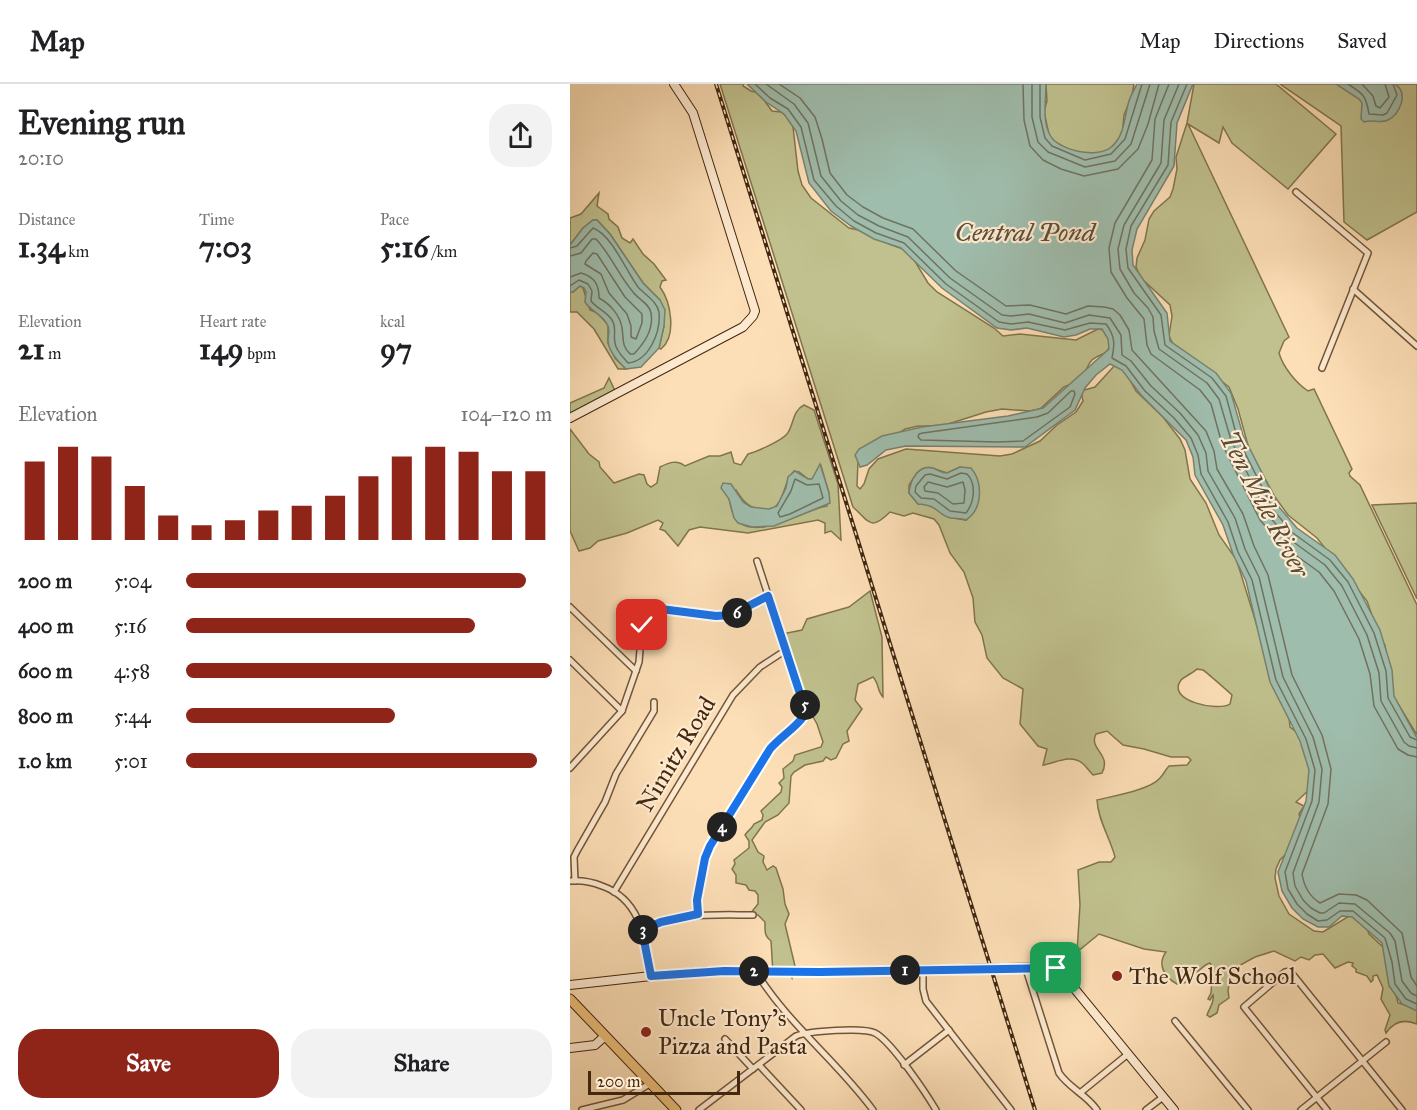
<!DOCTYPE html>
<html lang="en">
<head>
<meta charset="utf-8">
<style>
  :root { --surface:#fff; --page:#f2f2f2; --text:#202124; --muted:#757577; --line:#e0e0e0; --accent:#8f2418 }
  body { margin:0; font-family:"IM FELL Great Primer",serif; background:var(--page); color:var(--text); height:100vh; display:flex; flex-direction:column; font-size:22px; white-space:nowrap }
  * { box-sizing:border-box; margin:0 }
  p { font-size:20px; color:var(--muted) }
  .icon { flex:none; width:33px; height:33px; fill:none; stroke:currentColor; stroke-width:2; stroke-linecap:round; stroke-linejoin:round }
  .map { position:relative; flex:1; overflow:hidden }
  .details { display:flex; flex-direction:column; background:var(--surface); width:570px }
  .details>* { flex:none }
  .scale { position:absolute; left:18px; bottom:15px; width:152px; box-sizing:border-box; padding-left:6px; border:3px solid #43280f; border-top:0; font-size:16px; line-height:21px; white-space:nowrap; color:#43280f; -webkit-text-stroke:4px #feead0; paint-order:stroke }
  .pin { position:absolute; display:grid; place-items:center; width:51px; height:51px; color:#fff; margin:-26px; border-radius:12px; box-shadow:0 3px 9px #0006 }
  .km { position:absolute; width:30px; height:30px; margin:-15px; border-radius:50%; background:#222; color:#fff; font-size:16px; line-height:30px; text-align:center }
  .round { display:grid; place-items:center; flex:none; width:63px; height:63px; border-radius:24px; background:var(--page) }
  .overview { display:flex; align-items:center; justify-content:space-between; height:102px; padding:0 18px }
  h1 { font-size:33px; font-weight:700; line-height:45px }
  .stats { display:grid; grid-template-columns:repeat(3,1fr); gap:9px; height:102px; padding:6px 18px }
  .stats div { display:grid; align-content:center }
  .stats b { font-size:30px; font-weight:700 }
  .stats small { font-size:16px; font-weight:400 }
  .stats p { font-size:16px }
  .chart { height:168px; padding:12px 18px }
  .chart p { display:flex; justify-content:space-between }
  .chart svg { width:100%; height:108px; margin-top:6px; stroke:var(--accent); stroke-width:6 }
  .action { display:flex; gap:12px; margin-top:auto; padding:12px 18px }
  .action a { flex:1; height:69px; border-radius:24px; background:var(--accent); color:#fff; font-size:24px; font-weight:700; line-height:69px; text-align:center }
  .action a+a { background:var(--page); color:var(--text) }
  ul { padding:0 18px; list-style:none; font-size:20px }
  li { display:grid; grid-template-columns:96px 72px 1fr; align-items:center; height:45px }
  li i { height:15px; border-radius:8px; background:var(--accent) }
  header { display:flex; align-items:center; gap:36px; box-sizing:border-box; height:84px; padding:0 30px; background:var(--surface); border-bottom:2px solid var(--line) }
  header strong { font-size:28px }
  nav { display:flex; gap:33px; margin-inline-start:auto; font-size:21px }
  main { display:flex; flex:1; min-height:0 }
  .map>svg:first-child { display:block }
</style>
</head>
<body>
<header>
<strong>Map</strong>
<nav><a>Map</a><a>Directions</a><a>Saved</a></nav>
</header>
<main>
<section class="details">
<div class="overview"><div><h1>Evening run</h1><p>20:10</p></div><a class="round"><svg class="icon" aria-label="share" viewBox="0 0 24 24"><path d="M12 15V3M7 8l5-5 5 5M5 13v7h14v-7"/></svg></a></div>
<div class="stats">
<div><p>Distance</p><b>1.34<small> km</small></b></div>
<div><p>Time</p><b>7:03</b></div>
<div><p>Pace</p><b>5:16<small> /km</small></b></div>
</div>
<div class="stats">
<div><p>Elevation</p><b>21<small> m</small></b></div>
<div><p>Heart rate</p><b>149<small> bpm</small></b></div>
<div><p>kcal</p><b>97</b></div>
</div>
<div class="chart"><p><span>Elevation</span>104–120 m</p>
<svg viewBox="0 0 160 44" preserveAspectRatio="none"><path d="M5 44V12M15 44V6M25 44V10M35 44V22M45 44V34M55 44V38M65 44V36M75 44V32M85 44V30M95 44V26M105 44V18M115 44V10M125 44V6M135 44V8M145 44V16M155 44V16"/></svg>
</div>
<ul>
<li><b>200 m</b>5:04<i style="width:93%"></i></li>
<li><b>400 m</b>5:16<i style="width:79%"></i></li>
<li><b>600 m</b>4:58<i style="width:100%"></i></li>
<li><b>800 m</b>5:44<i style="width:57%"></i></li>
<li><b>1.0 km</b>5:01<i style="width:96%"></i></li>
</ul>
<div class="action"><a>Save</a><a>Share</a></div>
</section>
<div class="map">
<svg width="847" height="1026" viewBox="0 0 847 1026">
  <rect width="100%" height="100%" fill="#fddfb7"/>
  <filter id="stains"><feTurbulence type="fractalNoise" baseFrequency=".00333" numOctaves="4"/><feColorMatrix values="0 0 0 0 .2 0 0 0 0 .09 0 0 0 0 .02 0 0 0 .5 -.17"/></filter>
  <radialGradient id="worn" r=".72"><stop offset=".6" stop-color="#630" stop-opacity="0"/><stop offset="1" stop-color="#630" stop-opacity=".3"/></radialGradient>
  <g fill="#c0c18e" stroke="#82744e" stroke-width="1.5" fill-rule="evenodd">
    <path d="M150,0H174L173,2L181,7L189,9L202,27L211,28L220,35L223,43L228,87L232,101L241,114L279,144L303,149L319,160L336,166L343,174L358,199L367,208L424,244L433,252L450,250L506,256L528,245C537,245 539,253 542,260C533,274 532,268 522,276C517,281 515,290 512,296L494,303L470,325L460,327L432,325L416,328L372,342H348L335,345L288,377L287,402L290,405L294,400L299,385L308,375L336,365L430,372L442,370L470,357L487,341L506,328L513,317L511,307L525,303L546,280L556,289L566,307L593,333L610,355L615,366L620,395L636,419L649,451L666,475L670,487L704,597L719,633L720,643L736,655L741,704L726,718L734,722L729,730L731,740L718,768L710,776L706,785L705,794L709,812L719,830L744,847L753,848L779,832L789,833L795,840L799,850L813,863L828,919L847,924V940C835,935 824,937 816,949L815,946L820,931L811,915L813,904L807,891L803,892V896L801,898L797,892L786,888V885L782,882L783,879L778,878L765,884L753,870L745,871L739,876L731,873L725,877L704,867L685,873L663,885L658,906L659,914L649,921L647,929L640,933L637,931C639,925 645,917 643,911L640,916L638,915L641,909L643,883L640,879C627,883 622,901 607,900C594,893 587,880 596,868L574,865L529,850L507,868L510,821L508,786L529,778H541L545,773C540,754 528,736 527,716C543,712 580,706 590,694C594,690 595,686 599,682L617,681L621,676L618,673H601L574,665L553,661L537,647L526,650C518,665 542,670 532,689L523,691C519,687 516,682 512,679C500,670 486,679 473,681L477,665L468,662L450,640L453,605L433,594L417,574L412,551L405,538L403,514L394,488L380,469L369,441L364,435L343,429L334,432L320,428C300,448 299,437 283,423ZM390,383L396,436L378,433L362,421L348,420L339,409V401L347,389L362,384L377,389ZM627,585C629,586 631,585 633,586C635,587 660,609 662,611L660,620C649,628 595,617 611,596C615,592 623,589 627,585Z"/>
    <polygon points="476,0 564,0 562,12 554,31 552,53 544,68 515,75 480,55 474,28 477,17"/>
    <path d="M624,0H706L766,50L718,105L662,59L653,43L649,59L618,40L719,253L714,257L709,269C713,283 726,299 738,307L744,305L782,385L779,389L780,392L790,401L847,521V651L822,610L815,561L810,554L797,517L747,454L718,431L705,413L679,365L668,325L659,303L603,260L599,252L602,232L600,221L571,194L566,183L567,174L575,156L579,135L584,127L600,113L603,105L607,85L606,73L617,39Z"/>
    <polygon points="710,0 847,0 847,128 797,156 774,138 771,42"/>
    <path d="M29,109L27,122L38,130L39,135L48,143L52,154L60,159L63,155L73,170L84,180L96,196L92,197L90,203C101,218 107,252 91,265L89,264L94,242L90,216L73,199L40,150L27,136H23L13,144L0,161V134L11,130Z"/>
    <polygon points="10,202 13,204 20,226 28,229 38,241 38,259 45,274 56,285 48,285 24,245 7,228 0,228 0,208 3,208"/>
    <polygon points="39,294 47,311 0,336 0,319 34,304"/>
    <path d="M234,321L244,326L268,400L271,456L261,447L255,449V439L248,436L178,449L130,443L119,446L108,462L95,447L90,445L93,439L88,436L57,449L28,457L20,464L9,467L0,447V345L19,370L29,378L30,383L44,399L69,390L74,391L77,400L81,403L87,399L90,383C98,379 107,375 115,382L139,372H150L161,368L164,379L171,381L178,370C186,368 211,357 217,350C224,341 222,327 234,321ZM251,382L259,409L257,422C235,425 189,457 167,437C162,432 161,422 159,415L166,406C172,415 176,422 188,425C217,431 210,400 224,387L229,388L238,395H242Z"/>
    <polygon points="847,419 847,515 802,421"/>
    <path d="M300,507L312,553L313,613C307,607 309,599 303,593L288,600L285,616L292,625L277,647L279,657L273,660L266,674L261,676L256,673L253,677L235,681L224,688L221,692L219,719L208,731L195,738L182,756L188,768L194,772L193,778L197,786L203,782L206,784L213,805L215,820L219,830L215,840L225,882L222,894L220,890L203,889L201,857C194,852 195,847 195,838L188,831L180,830L188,820V811L185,807L179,806L176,801L166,799V791L162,785L165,780L164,776L179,764V757L175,751C178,746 182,745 184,740L192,736L193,731L191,727L211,708L212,703L209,699L214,694L213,685L223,677L225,671L251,663L253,658L247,640L234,617L212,550L232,546L237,535L279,523Z"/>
  </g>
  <g fill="#9fbdad" stroke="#7a816e" stroke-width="1.5">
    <path d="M177,0H476C476,16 472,37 480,51C488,67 526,74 540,64C555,53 554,33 559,17C561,11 564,6 567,0H623L607,39L604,82L567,145L562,166L563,181L597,229L600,257L646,289L661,309L673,351L709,423L727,444L765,471L783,495L810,546L822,586L824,612L847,654V927L832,920L819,902L812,859L782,833L772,832L759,843H748L733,835L722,824L712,807L708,788L736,717L739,686L730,657L700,598L676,497L663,470L653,441L625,391L623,373L616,356L571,311L552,286L540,280L526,291L515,304L505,326L455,363L336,362L316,366L297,381L290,383L285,371L289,365L312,352L352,343L438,332L473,324L539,265L538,255L532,245H520L506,251L494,253L457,244L441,246L427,244L372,204L331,164L304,155L281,142L261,127L239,99L226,47L214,30L196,18Z"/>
    <path d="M766,0H825C839,9 830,30 818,36C811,40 802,35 794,38L791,35L792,19L789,15Z"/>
    <path d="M23,136H27L40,150L73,199L90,216L95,226L94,242L89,264L71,283L56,285C48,277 39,268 38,257C38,251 40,247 38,242C33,230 21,228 15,218L16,208L14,204L10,202L3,208H0V161L13,144Z"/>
    <polygon points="250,380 259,409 260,419 204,442 182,443 168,439 164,434 159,415 151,404 153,399 161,400 173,418 181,423 199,425 207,422 216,404 218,393 225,387 238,395 242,395"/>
    <path d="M390,383L401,384C413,398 413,425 396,436C390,434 387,435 381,434C367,431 369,421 348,420L339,409C340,397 348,380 363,384C368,386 371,389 377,389Z"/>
  </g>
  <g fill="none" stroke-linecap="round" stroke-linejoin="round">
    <g stroke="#71725e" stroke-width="1.5">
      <path d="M185,0L200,14L218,25L231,43L244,96L266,122L284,137L306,149L334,159L376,200L429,238L441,240L458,238L495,246L520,239L536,240C545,252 545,260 542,274L556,282L575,307L604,334L621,354L628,371L631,390L658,438L668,468L682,496L706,596L736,655L745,686L742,717L715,788L718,805L727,820L737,830L748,837L757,836L770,827H783L815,854L822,878L825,900L836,915L847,920"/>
      <polyline points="196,0 224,20 238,39 251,92 271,117 288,131 309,142 338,153 380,194 432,231 441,232 459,230 495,239 519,231 540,234 551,251 552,271 561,277 581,302 610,329 628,351 636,369 638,387 665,434 675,465 689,493 713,593 743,653 752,685 749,718 723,789 725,802 733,816 741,824 750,829 754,829 769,819 785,820 820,849 825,857 832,897 841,909 847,912"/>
      <path d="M209,0L230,14L245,33L252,55L260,89L277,111L293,123L313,134L343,145L386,187L436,222L460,221L496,230L518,222L534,223L543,225L550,231L559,246L562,266L636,347L644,367L647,385L673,430L684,462L698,491L722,591L752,651L761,685L758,720L732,790C734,802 740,813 750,819L769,810L786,811L797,816L832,849L841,893L847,902"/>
      <polyline points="453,0 454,36 460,62 473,76 491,85 514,92 548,85 568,65 578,40 589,0"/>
      <polyline points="462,0 462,33 468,58 478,68 515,83 545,77 561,60 580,0"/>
      <polyline points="470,0 470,33 475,54 482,62 515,76 541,70 555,55 572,0"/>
      <polyline points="599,0 585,35 582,76 545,139 539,164 541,188 557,214 574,235 577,261 581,270 630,306 641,320 652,360 690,436 713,462 749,488 764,507 789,555 800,590 804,622 828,665 838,671 847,673"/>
      <polyline points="609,0 594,36 591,79 554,141 548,165 550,185 564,209 578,224 583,233 584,247 589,265 637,299 649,315 661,356 698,431 718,454 755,481 772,502 797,551 809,589 811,617 834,658 839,662 847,664"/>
      <polyline points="617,0 601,38 598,81 561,142 556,165 558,184 591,231 595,261 642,294 656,312 667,353 704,427 723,449 760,476 778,498 804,549 816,587 818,614 840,653 847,656"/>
      <path d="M778,0C794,10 796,12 799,30L813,31L817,29L827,11L823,0"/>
      <polyline points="792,0 803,12 806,22 810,24 819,13 815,0"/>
      <path d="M0,164L7,162L23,144C42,151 56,187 68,203C75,211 87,217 89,228C91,248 79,277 58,279C53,273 46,267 45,259C43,251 47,244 42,236C35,226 27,225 21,217L22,207L18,200L9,196L0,202"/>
      <polygon points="23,169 27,170 55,213 72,230 72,239 66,255 61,253 61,242 57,230 39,209 31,190 15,180 16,177"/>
      <path d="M0,172L11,169L22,155H26C41,171 49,192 63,208C68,215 80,220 81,229C84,246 74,259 64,270H60C51,261 54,255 52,244C50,231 40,220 29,214C29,201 25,193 11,189L0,193"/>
      <polygon points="501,307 504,307 505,310 500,323 453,357 427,358 351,356 348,353 349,350 353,349 467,333 478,329"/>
      <path d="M391,389L397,390C407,400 404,419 396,429L380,427L364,415L351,414L345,408L346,402L355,391L360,390L377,395Z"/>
      <polygon points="225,395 237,401 249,400 253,414 220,430 210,433 208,429 221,407"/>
      <polygon points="358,398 377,403 393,398 395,406 394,419 383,420 368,409 355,407 354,403"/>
    </g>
    <defs>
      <g id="street">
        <polyline points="726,108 798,169 752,284"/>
        <polyline points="783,205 847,262"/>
        <polyline points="0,523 66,587"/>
        <polyline points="0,576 52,627"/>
        <polyline points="0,684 52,627 69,578 72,541 74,533 79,529 91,524 146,532 161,531 198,512"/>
        <path d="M0,797C11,796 22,798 32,802C72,816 75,856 81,892"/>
        <polyline points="5,797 4,773 7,767 35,718 46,690 81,632 84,627 84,618"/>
        <polyline points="44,808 163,611 190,583 216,566"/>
        <path d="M128,830L127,816L135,774L140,762L200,665C210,653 231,640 236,628L187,477"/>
        <path d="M72,846C107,828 145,831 183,831"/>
        <path d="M456,885L489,989C499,1004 517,1011 527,1026"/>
        <polyline points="353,886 353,905 356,917 441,1026"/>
        <path d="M186,888C218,940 267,977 303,1026"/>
        <polyline points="605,937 678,1026"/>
        <polyline points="155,955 183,985"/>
        <polyline points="189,981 231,1026"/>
        <polyline points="334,981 379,946"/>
        <polyline points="510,1009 558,970"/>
        <polyline points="12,1026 53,1016 81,999"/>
        <path d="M129,1026L226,952C238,947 294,943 305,949C321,957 356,1009 366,1026"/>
        <polyline points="576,1026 593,1013"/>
        <polyline points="731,1026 816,958"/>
        <polyline points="757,1026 674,923 715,888 720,887 832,1026"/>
      </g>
      <g id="secondary">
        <polyline points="0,334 173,243 183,232 185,227 123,29 104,0"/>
        <polyline points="0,901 81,892 143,887 250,888 480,883 490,887 604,1026"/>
        <polyline points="0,964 25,961 35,952"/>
      </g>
      <polyline id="primary" points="0,915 106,1026"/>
    </defs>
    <use href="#street" stroke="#725639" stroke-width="8"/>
    <use href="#secondary" stroke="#43280f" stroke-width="10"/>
    <use href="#primary" stroke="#43280f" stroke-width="11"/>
    <use href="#street" stroke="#feead0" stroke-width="5"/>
    <use href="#secondary" stroke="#feead0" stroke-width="8"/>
    <use href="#primary" stroke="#eec07c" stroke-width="9"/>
    <defs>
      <polyline id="rail" points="146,0 465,1026"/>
    </defs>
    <use href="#rail" stroke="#43280f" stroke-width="4"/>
    <use href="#rail" stroke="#feead0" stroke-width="1.5" stroke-dasharray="4.5" stroke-linecap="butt"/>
  </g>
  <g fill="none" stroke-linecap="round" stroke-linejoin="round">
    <defs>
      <path id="route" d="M72,541C75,531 80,527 91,525L146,532L161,531L198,512L236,628C231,640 210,653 200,665L140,762L135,774L127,816L128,830L91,838L72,846L81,892L154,887L250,888L486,884"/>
    </defs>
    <use href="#route" stroke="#fff" stroke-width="12"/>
    <use href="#route" stroke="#1a73e8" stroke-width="8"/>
  </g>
  <g fill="#8f2418" stroke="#feead0" stroke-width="2">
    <circle cx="547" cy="892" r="6"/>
    <circle cx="76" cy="948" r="6"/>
  </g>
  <g text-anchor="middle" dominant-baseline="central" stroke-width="4.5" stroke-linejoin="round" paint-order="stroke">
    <g font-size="24" fill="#43280f" stroke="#feead0">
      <text transform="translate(106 670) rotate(-59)">Nimitz Road</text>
    </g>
    <g font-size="24" fill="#43280f" stroke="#feead0" text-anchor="start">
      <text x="559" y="892">The Wolf School</text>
      <text x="88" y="934">Uncle Tony's<tspan x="88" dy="28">Pizza and Pasta</tspan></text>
    </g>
    <g font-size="26" font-style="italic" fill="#5a4d36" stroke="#feead0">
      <text x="455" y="148">Central Pond</text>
      <text transform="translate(695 420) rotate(62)">Ten Mile River</text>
    </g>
  </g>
  <rect width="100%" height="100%" filter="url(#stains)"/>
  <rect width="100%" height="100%" fill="url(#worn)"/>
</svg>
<div class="scale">200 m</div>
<div class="pin" style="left:486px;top:884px;background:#1e9e55"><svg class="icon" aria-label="arrive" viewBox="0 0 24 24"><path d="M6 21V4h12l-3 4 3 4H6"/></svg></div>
<div class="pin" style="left:72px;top:541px;background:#d93025"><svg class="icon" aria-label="check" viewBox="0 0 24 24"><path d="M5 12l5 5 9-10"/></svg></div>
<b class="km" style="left:335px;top:886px">1</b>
<b class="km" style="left:184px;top:887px">2</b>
<b class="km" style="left:73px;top:846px">3</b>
<b class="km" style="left:152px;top:743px">4</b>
<b class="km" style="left:235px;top:621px">5</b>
<b class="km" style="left:167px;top:529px">6</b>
</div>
</main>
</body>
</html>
